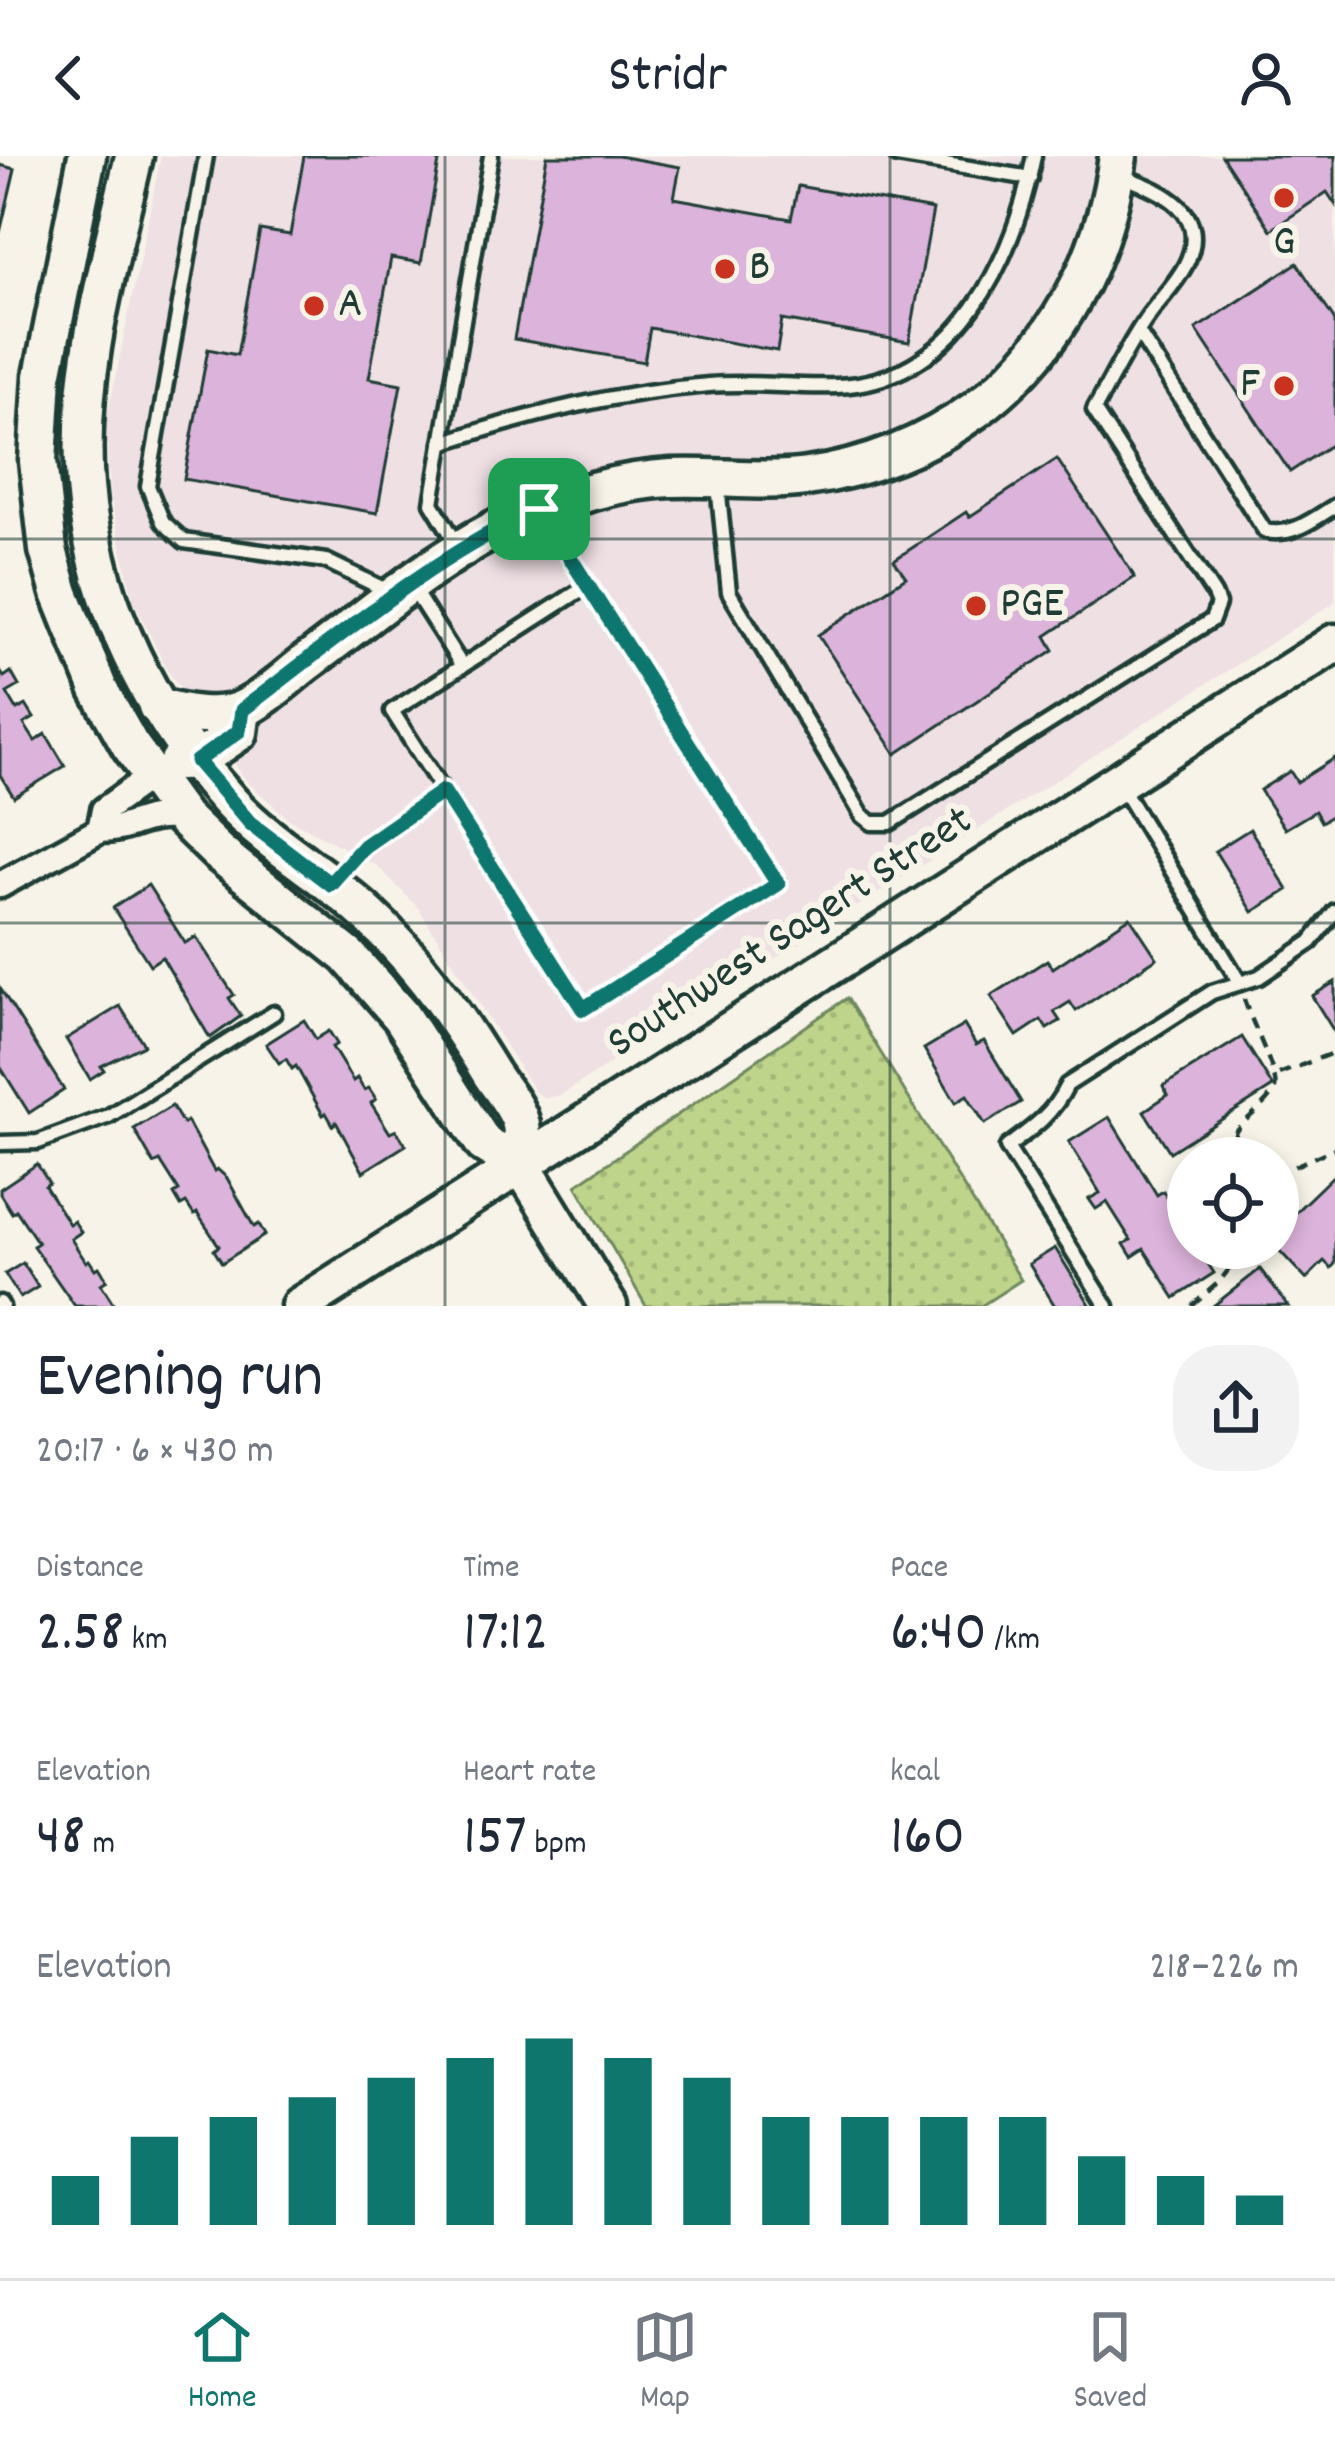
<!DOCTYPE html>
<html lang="en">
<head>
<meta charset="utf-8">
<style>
  :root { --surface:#fff; --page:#f2f2f3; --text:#1f2937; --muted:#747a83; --line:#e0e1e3; --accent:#0f766e }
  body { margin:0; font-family:Dekko,sans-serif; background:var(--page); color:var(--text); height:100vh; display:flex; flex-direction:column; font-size:45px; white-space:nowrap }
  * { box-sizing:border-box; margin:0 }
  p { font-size:39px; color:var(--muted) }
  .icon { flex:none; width:66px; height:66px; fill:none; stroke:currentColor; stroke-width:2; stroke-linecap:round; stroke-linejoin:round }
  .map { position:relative; height:1150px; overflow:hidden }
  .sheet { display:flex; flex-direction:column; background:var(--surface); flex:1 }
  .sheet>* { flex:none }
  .buttons { position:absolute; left:1167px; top:981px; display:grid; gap:24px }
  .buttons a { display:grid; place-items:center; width:132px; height:132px; border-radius:50%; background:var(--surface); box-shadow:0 6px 18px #0003; font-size:60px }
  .pin { position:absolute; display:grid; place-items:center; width:102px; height:102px; color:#fff; margin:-51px; border-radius:24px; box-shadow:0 6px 18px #0006 }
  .round { display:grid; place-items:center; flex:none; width:126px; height:126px; border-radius:48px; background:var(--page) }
  .summary { display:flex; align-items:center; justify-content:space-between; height:204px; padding:0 36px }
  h1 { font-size:66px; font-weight:600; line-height:90px }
  .stats { display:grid; grid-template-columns:repeat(3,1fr); gap:18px; height:204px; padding:12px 36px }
  .stats div { display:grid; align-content:center }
  .stats b { font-size:60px; font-weight:600 }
  .stats small { font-size:33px; font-weight:400 }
  .stats p { font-size:33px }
  .chart { height:336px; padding:24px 36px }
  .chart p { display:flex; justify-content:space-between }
  .chart svg { width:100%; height:216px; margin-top:12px; stroke:var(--accent); stroke-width:6 }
  header { display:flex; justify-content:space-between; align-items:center; height:156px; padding:0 36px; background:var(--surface); font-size:54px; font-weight:600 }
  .tabs { display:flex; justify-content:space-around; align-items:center; height:168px; border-top:3px solid var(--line); background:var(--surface); font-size:33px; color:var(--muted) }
  .tabs a { display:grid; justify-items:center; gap:6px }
  .tabs .selected { color:var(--accent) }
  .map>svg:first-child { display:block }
</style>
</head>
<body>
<header><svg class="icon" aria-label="back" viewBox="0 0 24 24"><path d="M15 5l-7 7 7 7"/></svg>Stridr<svg class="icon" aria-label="person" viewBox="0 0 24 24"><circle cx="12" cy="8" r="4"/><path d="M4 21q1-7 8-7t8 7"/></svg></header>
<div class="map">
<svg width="1335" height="1150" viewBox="0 0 1335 1150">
  <defs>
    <pattern id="grass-dots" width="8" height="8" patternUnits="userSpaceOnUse" patternTransform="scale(3)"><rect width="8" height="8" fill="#bed48a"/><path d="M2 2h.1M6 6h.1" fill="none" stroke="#a3b778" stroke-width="1.8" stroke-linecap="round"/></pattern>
  </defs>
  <rect width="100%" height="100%" fill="#f7f3e8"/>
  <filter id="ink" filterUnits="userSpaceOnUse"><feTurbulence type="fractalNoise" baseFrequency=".00833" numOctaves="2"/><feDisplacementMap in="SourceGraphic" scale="24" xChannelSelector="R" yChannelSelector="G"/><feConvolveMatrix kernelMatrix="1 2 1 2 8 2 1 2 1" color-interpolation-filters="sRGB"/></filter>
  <g filter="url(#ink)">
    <polygon fill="#efe0e4" points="161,0 1335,0 1335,446 561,939 545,942 535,936 417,750 377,710 289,663 248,627 166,512 133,443 110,340 106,267"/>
    <polygon fill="url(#grass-dots)" stroke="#6e885f" stroke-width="3" points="847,842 1021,1124 981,1150 646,1150 576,1029"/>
    <g fill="#dcb3db" stroke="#1f3d34" stroke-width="3">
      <polygon points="304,0 440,0 421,107 391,102 369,222 401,228 377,357 184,323 208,193 237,199 260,74 290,79"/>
      <polygon points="547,0 618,0 680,11 674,42 791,63 798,30 933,54 909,186 782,164 777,195 650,172 644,206 514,183"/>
      <polygon points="1222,0 1335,0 1335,48 1327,36 1271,74"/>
      <polygon points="0,9 15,13 0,77"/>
      <polygon points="1297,107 1335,165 1335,286 1290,316 1196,173"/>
      <polygon points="1057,303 1135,421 1046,480 1054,494 896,598 818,479 906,421 894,404 966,356 969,361"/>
      <polygon points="0,515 4,521 11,516 19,530 7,537 17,554 26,549 34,562 24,568 35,585 46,578 65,610 14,641 0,619"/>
      <polygon points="1335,602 1335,658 1321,666 1315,655 1285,673 1260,634 1290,615 1297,626"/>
      <polygon points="1250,673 1288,734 1253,756 1215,695"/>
      <polygon points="148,729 185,787 196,781 234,839 229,842 241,860 210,882 162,801 150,809 113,752"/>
      <polygon points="1130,761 1157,802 1076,855 1070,846 1054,856 1060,865 1047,873 1041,864 1017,880 991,840 1047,804 1053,812"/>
      <polygon points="1335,826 1335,877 1312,840"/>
      <polygon points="0,832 64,934 29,957 0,910"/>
      <polygon points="120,850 144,889 101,910 104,914 90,923 66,883"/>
      <polygon points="304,864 316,883 329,875 337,888 332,891 353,925 357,922 364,934 369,932 376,943 371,947 390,977 396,974 406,989 363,1016 336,966 333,969 326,957 323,959 296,910 292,913 286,903 279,907 266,888"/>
      <polygon points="964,869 976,889 984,885 1021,946 985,968 967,939 956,946 924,893"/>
      <polygon points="1242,881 1273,931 1170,996 1144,955 1168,939 1163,930"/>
      <polygon points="172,950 183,968 187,965 214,1015 217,1013 227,1022 254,1071 259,1068 265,1079 222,1107 214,1094 219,1090 197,1057 194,1059 186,1047 181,1050 174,1038 179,1035 160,1005 154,1008 134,973"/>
      <polygon points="1109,961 1157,1039 1163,1035 1188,1075 1188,1092 1198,1092 1214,1117 1175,1142 1144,1093 1132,1101 1124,1088 1131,1084 1107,1046 1096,1053 1089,1043 1100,1037 1069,986"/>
      <polygon points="37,1008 49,1027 45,1030 69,1068 74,1065 81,1076 71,1083 86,1106 89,1104 95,1113 99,1111 107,1124 101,1128 115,1150 75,1150 33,1090 38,1087 16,1054 12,1057 0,1038 0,1033"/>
      <polygon points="1335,1018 1335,1108 1331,1112 1324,1105 1306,1123 1277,1092 1278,1073"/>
      <polygon points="1055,1092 1091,1150 1055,1150 1029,1108"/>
      <polygon points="23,1107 38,1131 20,1142 5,1118"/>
      <polygon points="1260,1113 1288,1150 1213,1150"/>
    </g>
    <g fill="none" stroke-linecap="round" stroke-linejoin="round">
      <defs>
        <g id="lane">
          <polyline points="206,0 148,330 163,366 184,385 326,405 390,436"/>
          <polyline points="897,0 1030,22"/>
          <path d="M1138,176L1265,375C1292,381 1313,364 1335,350"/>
          <path d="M442,287C530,258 617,236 709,229C751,225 794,232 837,230C958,225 1013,104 1034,0"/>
          <path d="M718,329L729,436L862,659L872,667H890L1212,464L1218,448L1214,438L1094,254C1111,224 1126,192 1146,163C1158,145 1175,129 1185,110C1213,56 1161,33 1120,20"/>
          <polyline points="543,360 587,430"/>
          <polyline points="457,388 432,347 491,0"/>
          <polyline points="411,430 462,510"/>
          <polygon points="587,430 778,728 583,853 392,555"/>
          <polyline points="1122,632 1240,827"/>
          <polyline points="0,987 38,986 109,960 274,857"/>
          <polyline points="0,1147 2,1150"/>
          <path d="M1107,1150L1007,991C1033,972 1053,958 1067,929L1212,836L1259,821L1311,786L1335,755"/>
        </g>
        <g id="street">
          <polyline points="100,674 104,654 151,620"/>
          <path d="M0,729L100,674C135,674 142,656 183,662"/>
        </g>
        <g id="secondary">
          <polyline points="87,0 43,220 38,305 48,394 60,437 99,534 130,589 183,662 219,697 348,800 401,860 484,988 522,1010 608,1150"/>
          <path d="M134,0C109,109 76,218 85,330C95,449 151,558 230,646C266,685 310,710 350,743C409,792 451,853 491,918C500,932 515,949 520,965C524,977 521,996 522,1010"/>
          <path d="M157,550C183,558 220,565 245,552C269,540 290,518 311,503C376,455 440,398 514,364C562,342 617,325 671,322C716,320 763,327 807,321C866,313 927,289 975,254C1057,194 1105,100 1118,0"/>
          <polyline points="179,606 197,605 239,576 242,554"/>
          <polyline points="300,1150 1335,487"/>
        </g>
      </defs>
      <use href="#lane" stroke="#1f3d34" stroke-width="21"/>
      <use href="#street" stroke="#1f3d34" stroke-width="33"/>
      <use href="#secondary" stroke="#1f3d34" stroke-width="45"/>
      <g stroke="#1f3d34" stroke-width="4.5" stroke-dasharray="12 9" stroke-linecap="butt">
        <polyline points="350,706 364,690 426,647"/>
        <path d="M1244,843C1249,861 1280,922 1275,932C1269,947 1248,961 1236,974L1234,982L1245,1002"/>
        <polyline points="1279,918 1335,896"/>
        <polyline points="1278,1023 1286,1014 1335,992"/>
        <polyline points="1192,1150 1220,1125 1245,1092"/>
      </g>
      <use href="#lane" stroke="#f7f3e8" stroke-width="12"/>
      <use href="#street" stroke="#f7f3e8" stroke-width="24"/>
      <use href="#secondary" stroke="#f7f3e8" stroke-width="36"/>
    </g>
  </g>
  <g fill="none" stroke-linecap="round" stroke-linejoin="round" filter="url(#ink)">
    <defs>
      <path id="route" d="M539,353L778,728L583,853L443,635L364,690L330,728L250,667L197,605L239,575L242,554C337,483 431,401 539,353Z"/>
    </defs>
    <use href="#route" stroke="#fff" stroke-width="24"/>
    <use href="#route" stroke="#0f766e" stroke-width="15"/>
  </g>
  <path fill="none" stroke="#1f3d34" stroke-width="3" stroke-opacity="0.55" d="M445,0V1150M890,0V1150M0,383H1335M0,767H1335"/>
  <g fill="#c8321e" stroke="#f7f3e8" stroke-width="4.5">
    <circle cx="1284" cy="42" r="12"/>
    <circle cx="725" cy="113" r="12"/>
    <circle cx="314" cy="150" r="12"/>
    <circle cx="1284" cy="230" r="12"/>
    <circle cx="976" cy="450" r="12"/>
  </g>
  <g text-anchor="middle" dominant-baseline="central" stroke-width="12" stroke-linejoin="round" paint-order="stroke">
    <g font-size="45" fill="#1f3d34" stroke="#f7f3e8" text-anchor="start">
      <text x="1284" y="88" text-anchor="middle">G</text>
      <text x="749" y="113">B</text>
      <text x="338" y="150">A</text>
      <text x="1260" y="230" text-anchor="end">F</text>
      <text x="1000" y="450">PGE</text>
    </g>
    <g font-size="45" fill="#1f3d34" stroke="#f7f3e8">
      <text transform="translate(791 778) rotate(-33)">Southwest Sagert Street</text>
    </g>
  </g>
</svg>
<div class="buttons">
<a><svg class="icon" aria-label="locate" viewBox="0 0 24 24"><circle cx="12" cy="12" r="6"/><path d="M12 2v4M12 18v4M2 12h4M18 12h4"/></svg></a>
</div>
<div class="pin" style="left:539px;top:353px;background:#1e9e55"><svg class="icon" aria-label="arrive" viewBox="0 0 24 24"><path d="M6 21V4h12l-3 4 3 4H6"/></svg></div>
</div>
<section class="sheet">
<div class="summary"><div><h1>Evening run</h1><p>20:17 · 6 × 430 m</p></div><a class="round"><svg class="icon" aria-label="share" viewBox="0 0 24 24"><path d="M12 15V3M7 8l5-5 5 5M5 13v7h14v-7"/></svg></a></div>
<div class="stats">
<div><p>Distance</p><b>2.58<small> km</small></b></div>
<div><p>Time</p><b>17:12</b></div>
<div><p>Pace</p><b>6:40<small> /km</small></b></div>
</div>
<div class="stats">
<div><p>Elevation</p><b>48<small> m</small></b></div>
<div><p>Heart rate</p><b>157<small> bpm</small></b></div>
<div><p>kcal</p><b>160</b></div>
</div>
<div class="chart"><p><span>Elevation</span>218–226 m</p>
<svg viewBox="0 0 160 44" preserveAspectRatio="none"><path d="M5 44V34M15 44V26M25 44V22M35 44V18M45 44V14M55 44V10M65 44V6M75 44V10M85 44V14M95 44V22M105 44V22M115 44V22M125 44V22M135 44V30M145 44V34M155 44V38"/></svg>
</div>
</section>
<nav class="tabs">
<a class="selected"><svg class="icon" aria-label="home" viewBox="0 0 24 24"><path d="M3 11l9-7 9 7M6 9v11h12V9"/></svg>Home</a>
<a><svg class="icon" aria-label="map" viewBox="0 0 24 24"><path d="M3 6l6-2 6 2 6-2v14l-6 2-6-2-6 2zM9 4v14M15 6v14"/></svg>Map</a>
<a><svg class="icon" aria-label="saved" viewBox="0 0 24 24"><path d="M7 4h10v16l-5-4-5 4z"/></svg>Saved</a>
</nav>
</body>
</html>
